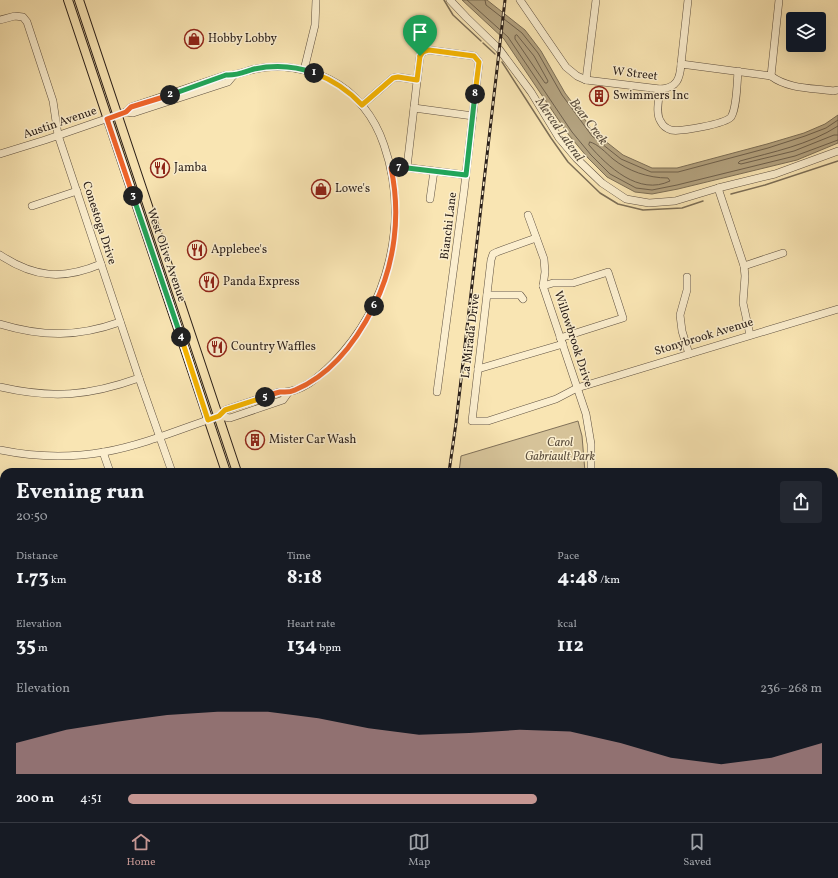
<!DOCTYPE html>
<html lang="en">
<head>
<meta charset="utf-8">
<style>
  :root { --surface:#171b24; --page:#242831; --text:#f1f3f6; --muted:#9ea1a6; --line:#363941; --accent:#c59692 }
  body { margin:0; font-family:Vollkorn,serif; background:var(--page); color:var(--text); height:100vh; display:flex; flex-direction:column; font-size:15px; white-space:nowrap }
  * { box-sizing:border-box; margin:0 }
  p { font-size:13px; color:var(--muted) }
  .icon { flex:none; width:22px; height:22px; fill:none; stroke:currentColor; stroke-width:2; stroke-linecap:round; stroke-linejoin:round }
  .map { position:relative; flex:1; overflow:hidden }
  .side { position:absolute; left:0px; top:468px; width:838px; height:354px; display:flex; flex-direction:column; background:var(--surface); border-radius:12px 12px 0 0; box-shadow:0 4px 16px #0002 }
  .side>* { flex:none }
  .controls { position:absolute; left:786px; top:12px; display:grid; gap:8px }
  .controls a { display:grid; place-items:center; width:40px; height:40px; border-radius:4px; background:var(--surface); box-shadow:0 4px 16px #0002; font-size:20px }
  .pin { position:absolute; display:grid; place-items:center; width:34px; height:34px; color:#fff; margin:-41px -17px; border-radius:50% 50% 50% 0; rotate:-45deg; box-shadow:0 0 4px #0007 }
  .pin .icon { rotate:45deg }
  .km { position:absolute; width:20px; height:20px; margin:-10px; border-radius:50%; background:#222; color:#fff; font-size:11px; line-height:20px; text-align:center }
  .round { display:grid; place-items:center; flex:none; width:42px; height:42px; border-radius:4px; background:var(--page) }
  .overview { display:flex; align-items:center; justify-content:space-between; height:68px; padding:0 16px }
  h1 { font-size:22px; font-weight:700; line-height:30px }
  .stats { display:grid; grid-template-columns:repeat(3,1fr); gap:6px; height:68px; padding:4px 16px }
  .stats div { display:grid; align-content:center }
  .stats b { font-size:20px; font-weight:700 }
  .stats small { font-size:11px; font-weight:400 }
  .stats p { font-size:11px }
  .chart { height:112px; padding:8px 16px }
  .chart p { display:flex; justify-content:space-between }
  .chart svg { width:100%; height:72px; margin-top:4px; fill:var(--accent); opacity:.7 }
  ul { padding:0 16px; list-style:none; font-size:13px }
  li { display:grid; grid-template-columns:64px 48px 1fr; align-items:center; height:30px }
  li i { height:10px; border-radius:5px; background:var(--accent) }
  .tab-bar { display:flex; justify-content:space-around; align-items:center; height:56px; border-top:1px solid var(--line); background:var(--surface); font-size:11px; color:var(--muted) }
  .tab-bar a { display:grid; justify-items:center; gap:2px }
  .tab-bar .current { color:var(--accent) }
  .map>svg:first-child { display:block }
</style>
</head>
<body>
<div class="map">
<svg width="838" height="822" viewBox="0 0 838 822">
  <rect width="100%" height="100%" fill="#f9e5b3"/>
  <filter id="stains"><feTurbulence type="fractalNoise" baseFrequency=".005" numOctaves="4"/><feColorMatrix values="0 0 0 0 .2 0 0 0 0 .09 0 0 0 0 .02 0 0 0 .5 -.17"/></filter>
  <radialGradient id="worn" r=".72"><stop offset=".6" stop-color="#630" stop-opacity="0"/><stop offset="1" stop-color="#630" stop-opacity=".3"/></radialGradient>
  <polygon fill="#d6c399" stroke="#807159" points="578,421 582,436 585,472 459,472 461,456"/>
  <polygon fill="#b3a27f" stroke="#7c6e56" points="462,0 487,0 525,30 541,51 565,93 595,133 623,155 652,168 677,168 767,144 804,133 825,124 838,115 838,143 797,160 678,189 652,194 635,192 607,177 588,158 568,134 504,39"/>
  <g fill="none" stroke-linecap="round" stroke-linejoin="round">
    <g stroke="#6e604c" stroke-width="1">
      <polyline points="467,0 508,37 572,132 591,155 610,174 636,188 652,190 677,185 795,156 838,140"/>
      <polyline points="485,0 486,5 522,33 538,53 562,95 592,136 621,159 651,172 678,172 768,148 805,136 826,128 838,120"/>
      <polygon points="517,35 534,56 548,81 547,83 545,83 515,39 515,36"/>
      <path d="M838,126C809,145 772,152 740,161L738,163L741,164L794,151L834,135H838"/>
      <path d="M590,142C598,144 606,153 613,159C628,171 648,178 668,178L670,181C639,196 608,167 589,145Z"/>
    </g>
    <g stroke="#7c6e56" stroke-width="1.5">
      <polyline points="444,0 453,15 481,41"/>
      <polyline points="483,43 495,54"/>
      <polyline points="502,62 551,138 568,162 600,193 618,204 643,210 682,208 703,201"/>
      <polyline points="731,194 765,185 838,161"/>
      <polyline points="0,721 4,724"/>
      <polyline points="181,818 181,822"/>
    </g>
    <defs>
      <g id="minor">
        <polyline points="450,0 466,17 499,49 531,92 559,138 576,158 602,183 626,199 649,203 675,201 718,188 775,174 838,151"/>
        <path d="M520,0L566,67L577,76L586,80L660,89C677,88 680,79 681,64L771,76C788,89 813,88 833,91L838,90"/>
        <polyline points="0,20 15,16 23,17 27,22 53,101 58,135 139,378 172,472"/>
        <polyline points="681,64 688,0"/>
        <polyline points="304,70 315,25 316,0"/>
        <polyline points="771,76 779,0"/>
        <polyline points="586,80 596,0"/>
        <path d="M660,89C659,99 655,114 661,122C663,126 668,129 671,130C680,132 725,124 731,117C737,108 737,82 738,71"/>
        <polyline points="362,105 393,78 398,77 417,80"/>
        <polyline points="414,108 473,116"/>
        <polyline points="126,112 133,113 228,82 233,76"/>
        <path d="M0,154L45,140L126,112L131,107L226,75C237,76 245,71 255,69C280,64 307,68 329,79C356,92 375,118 384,145C410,220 389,306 333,363C319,377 300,394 279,392L225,410L219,416C181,429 143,445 104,452C70,458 34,457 0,450"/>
        <polyline points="407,167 420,56 423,52 429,50 474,56 479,62 464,191 437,392"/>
        <polyline points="391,168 402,167 466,175"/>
        <polyline points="718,188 744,266 745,276 743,303 750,335"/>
        <polyline points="430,199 434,171"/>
        <polyline points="32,206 77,191"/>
        <polyline points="528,215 544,259 545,272 543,286 586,414 591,444 591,472"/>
        <polyline points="536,238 497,252 493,254 491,260 472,421 488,421 556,399 577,388 838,309"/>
        <path d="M0,255C35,278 63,280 101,264"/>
        <polyline points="744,266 783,253"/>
        <polyline points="687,277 687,290 680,315 682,331 689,354"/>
        <polyline points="543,286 553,283 573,283 608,272 623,318 560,338"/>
        <polyline points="487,295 520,295 523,299"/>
        <path d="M0,324C43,337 78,337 120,322"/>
        <polyline points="478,369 563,344"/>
        <path d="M0,387C52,399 89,396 139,378"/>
        <polyline points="219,416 230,418 283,400 288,393"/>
        <polyline points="103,452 110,472"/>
        <polyline points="0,525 4,531"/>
        <polyline points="0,571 4,570"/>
        <polyline points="586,818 587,822"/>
      </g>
      <g id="major">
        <polyline points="68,0 226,472"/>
        <polyline points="79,0 237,472"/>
        <polyline points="834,587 838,586"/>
        <polyline points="333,818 334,822"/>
        <polyline points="46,822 59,818"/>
      </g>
    </defs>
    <use href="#minor" stroke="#5e5040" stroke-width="8"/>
    <use href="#major" stroke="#2a1f19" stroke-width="10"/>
    <use href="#minor" stroke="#fbeece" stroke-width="7"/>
    <use href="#major" stroke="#f9e5b3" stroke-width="8"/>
    <defs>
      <g id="rail">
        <polyline points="449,472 456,423 505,0"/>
        <polyline points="834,604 838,603"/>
        <polyline points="814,818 815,822"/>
        <polyline points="823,818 825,822"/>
        <polyline points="374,822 375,818"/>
        <polyline points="413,822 414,818"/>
      </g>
    </defs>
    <use href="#rail" stroke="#2a1f19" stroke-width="3"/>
    <use href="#rail" stroke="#fbeece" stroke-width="1.5" stroke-dasharray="4.5" stroke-linecap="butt"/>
  </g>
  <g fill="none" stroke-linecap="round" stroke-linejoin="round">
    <defs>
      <path id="split-1" d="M314,73C333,80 348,90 362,105L393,78L398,77L417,80L420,56"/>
      <path id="split-2" d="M170,95L226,75C236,76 244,72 254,69C274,65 295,66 314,73"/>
      <polyline id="split-3" points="133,196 107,119 126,112 131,107 170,95"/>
      <polyline id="split-4" points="133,196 181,337"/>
      <polyline id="split-5" points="181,337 208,420 219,416 225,410 265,397"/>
      <path id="split-6" d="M265,397C270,395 275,393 280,392C286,392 289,393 295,390C331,375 357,340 374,306"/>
      <path id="split-7" d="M374,306C395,264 401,214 391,168L399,167"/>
      <polyline id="split-8" points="399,167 466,175 475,94"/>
      <polyline id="split-9" points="420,56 423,52 429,50 474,56 479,62 475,94"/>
    </defs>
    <use href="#split-1" stroke="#fff" stroke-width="8"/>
    <use href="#split-2" stroke="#fff" stroke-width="8"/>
    <use href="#split-3" stroke="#fff" stroke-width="8"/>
    <use href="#split-4" stroke="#fff" stroke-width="8"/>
    <use href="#split-5" stroke="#fff" stroke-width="8"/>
    <use href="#split-6" stroke="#fff" stroke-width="8"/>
    <use href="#split-7" stroke="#fff" stroke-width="8"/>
    <use href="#split-8" stroke="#fff" stroke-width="8"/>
    <use href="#split-9" stroke="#fff" stroke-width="8"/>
    <use href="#split-1" stroke="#f5b400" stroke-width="5"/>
    <use href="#split-2" stroke="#22a559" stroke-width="5"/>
    <use href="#split-3" stroke="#f0652b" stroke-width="5"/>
    <use href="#split-4" stroke="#22a559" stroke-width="5"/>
    <use href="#split-5" stroke="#f5b400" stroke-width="5"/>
    <use href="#split-6" stroke="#f0652b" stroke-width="5"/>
    <use href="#split-7" stroke="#f0652b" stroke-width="5"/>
    <use href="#split-8" stroke="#22a559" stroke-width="5"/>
    <use href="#split-9" stroke="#f5b400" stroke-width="5"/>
  </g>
  <defs>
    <symbol id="shop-ring" viewBox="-11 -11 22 22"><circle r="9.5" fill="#fbeece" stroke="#8f2418" stroke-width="1.5"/><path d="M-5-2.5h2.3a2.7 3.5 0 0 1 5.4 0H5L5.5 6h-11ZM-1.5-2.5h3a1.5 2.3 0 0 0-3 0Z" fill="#8f2418"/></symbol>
    <symbol id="building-ring" viewBox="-11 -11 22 22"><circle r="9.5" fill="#fbeece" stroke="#8f2418" stroke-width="1.5"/><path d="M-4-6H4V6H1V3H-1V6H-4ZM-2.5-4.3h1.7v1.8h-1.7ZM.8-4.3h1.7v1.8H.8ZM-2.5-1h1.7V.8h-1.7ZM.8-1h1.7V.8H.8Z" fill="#8f2418"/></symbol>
    <symbol id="restaurant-ring" viewBox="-11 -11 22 22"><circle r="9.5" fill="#fbeece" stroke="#8f2418" stroke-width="1.5"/><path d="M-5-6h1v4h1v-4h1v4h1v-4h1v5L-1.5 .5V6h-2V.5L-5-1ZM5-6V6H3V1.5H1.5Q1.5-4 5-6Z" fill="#8f2418"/></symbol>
  </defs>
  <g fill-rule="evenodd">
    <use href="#shop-ring" x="183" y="28" width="22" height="22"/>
    <use href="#building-ring" x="588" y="85" width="22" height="22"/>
    <use href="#restaurant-ring" x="149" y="157" width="22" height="22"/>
    <use href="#shop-ring" x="310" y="178" width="22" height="22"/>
    <use href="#restaurant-ring" x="186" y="239" width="22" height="22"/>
    <use href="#restaurant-ring" x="198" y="271" width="22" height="22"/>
    <use href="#restaurant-ring" x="206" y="336" width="22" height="22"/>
    <use href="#building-ring" x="244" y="429" width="22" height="22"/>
  </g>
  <g text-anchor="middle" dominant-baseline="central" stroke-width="3" stroke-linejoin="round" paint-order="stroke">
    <g font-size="12" fill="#2a1f19" stroke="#fbeece" text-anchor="start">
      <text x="208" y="39">Hobby Lobby</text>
      <text x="613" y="96">Swimmers Inc</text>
      <text x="174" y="168">Jamba</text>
      <text x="335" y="189">Lowe's</text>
      <text x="211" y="250">Applebee's</text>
      <text x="223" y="282">Panda Express</text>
      <text x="231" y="347">Country Waffles</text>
      <text x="269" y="440">Mister Car Wash</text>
    </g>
    <g font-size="12" fill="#2a1f19" stroke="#fbeece">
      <text transform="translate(635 74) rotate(7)">W Street</text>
      <text transform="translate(60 123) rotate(-19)">Austin Avenue</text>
      <text transform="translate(99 223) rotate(72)">Conestoga Drive</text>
      <text transform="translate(449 226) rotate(-83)">Bianchi Lane</text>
      <text transform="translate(166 255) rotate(71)">West Olive Avenue</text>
      <text transform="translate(471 336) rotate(-83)">La Mirada Drive</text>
      <text transform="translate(704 337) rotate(-17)">Stonybrook Avenue</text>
      <text transform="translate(573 339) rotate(72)">Willowbrook Drive</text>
    </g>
    <g font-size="12" font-style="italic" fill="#5e503f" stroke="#fbeece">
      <text x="560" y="443">Carol<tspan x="560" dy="14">Gabriault Park</tspan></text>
    </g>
    <g font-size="13" font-style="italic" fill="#5a4d3d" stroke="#fbeece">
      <text transform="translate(588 122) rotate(53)">Bear Creek</text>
      <text transform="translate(559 130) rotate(55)">Merced Lateral</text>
    </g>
  </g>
  <rect width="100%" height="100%" filter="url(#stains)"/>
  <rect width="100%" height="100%" fill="url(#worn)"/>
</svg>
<div class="controls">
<a><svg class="icon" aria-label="layers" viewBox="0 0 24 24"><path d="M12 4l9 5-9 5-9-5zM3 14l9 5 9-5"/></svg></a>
</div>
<div class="pin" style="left:420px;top:56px;background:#1e9e55"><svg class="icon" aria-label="arrive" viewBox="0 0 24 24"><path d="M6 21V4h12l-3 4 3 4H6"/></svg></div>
<b class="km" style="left:314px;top:73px">1</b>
<b class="km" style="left:170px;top:95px">2</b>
<b class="km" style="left:133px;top:196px">3</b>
<b class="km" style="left:181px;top:337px">4</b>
<b class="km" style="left:265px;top:397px">5</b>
<b class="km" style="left:374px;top:306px">6</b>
<b class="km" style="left:399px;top:167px">7</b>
<b class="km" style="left:475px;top:94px">8</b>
<section class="side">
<div class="overview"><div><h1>Evening run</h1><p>20:50</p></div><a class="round"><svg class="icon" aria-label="share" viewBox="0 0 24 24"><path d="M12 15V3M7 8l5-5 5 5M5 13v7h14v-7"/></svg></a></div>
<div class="stats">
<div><p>Distance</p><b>1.73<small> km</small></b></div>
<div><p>Time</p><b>8:18</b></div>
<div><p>Pace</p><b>4:48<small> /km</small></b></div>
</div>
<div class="stats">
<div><p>Elevation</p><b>35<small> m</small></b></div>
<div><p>Heart rate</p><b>134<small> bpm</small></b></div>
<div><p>kcal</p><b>112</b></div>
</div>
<div class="chart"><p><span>Elevation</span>236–268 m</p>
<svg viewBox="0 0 160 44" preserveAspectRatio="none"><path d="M0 44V25L10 17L20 12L30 8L40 6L50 6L60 10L70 16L80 20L90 19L100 17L110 18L120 25L130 34L140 38L150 34L160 25V44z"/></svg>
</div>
<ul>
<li><b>200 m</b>4:51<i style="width:59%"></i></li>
</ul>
</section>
</div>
<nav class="tab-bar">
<a class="current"><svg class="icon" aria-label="home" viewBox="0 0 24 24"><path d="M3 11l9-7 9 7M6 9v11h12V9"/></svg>Home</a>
<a><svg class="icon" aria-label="map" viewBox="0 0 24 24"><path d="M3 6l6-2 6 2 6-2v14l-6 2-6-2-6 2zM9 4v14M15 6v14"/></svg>Map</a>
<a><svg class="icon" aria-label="saved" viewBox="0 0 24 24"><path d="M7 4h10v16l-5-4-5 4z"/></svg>Saved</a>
</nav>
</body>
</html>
